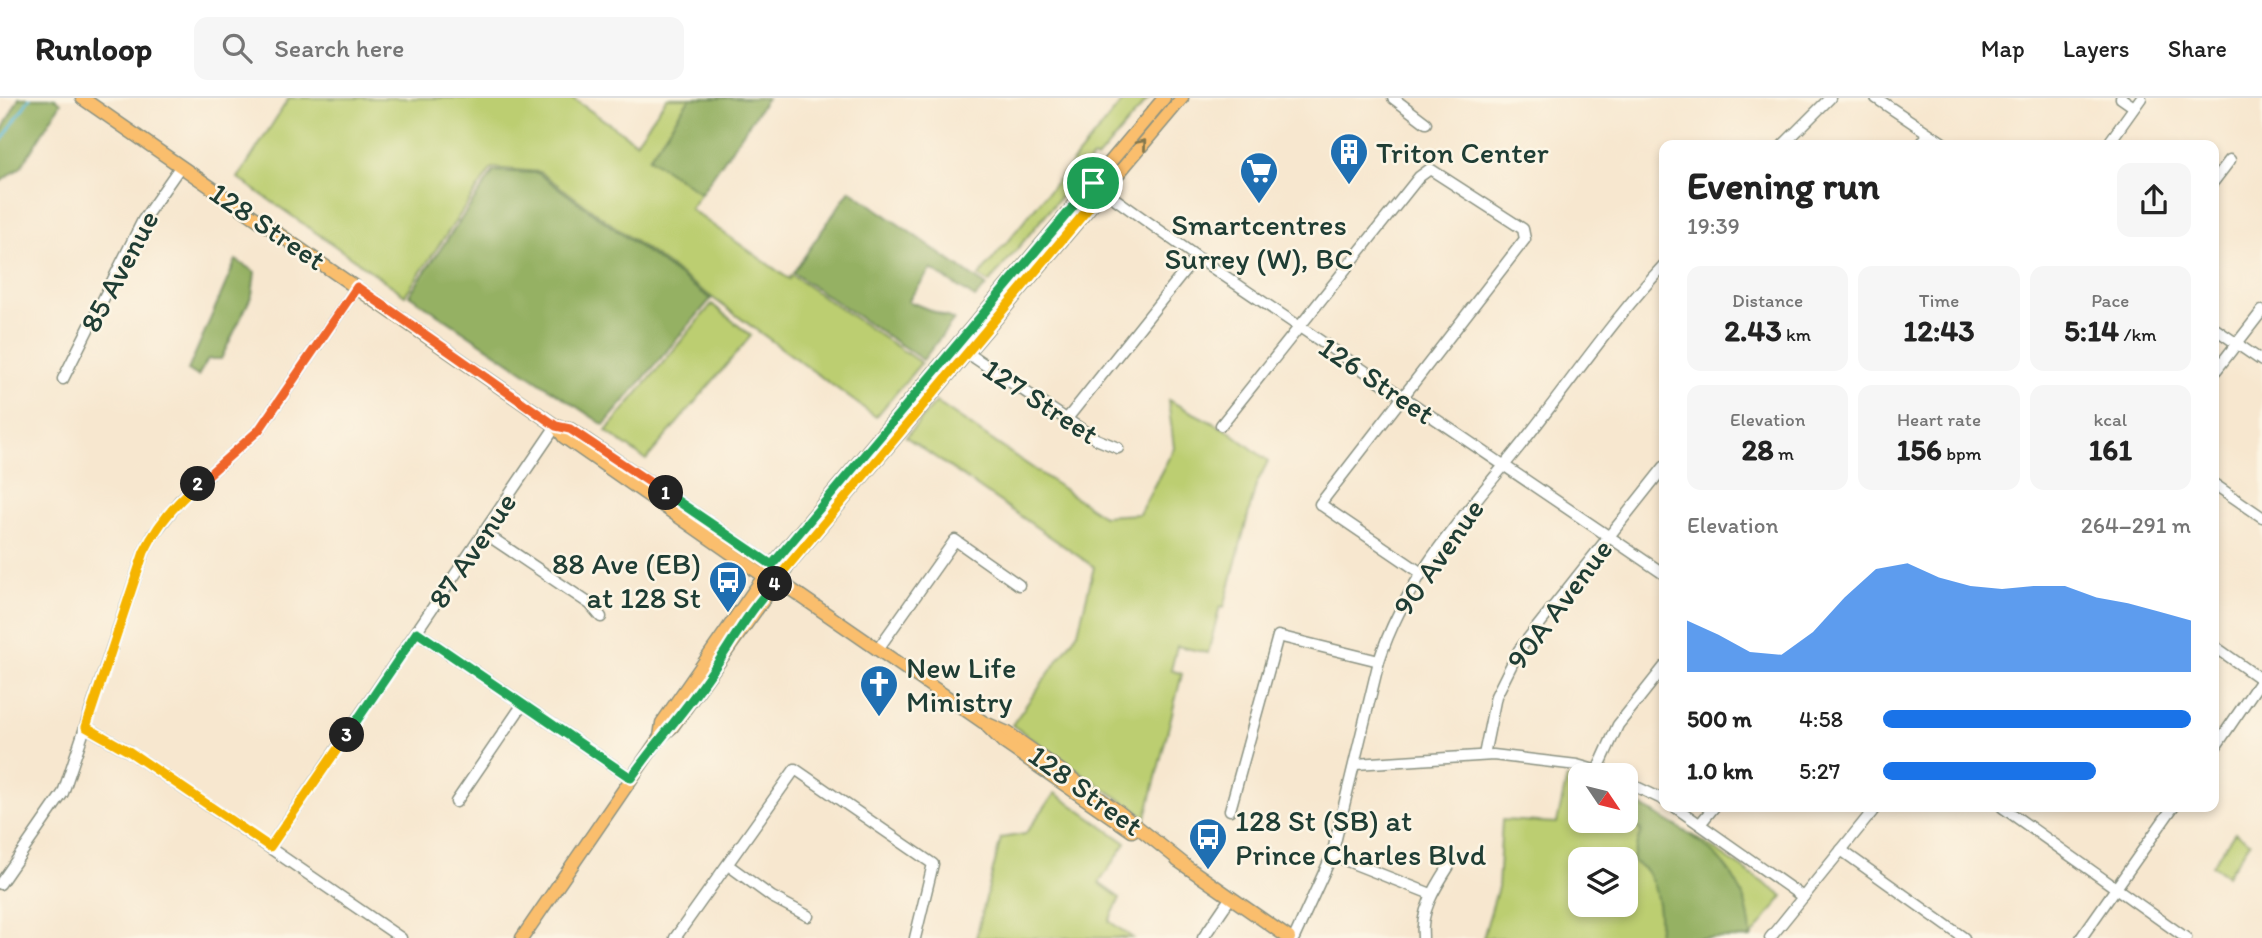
<!DOCTYPE html>
<html lang="en">
<head>
<meta charset="utf-8">
<style>
  :root { --surface:#fff; --page:#f6f6f6; --text:#222; --muted:#767676; --line:#e0e0e0; --accent:#1a73e8 }
  body { margin:0; font-family:Itim,sans-serif; background:var(--page); color:var(--text); height:100vh; display:flex; flex-direction:column; font-size:26px; white-space:nowrap }
  * { box-sizing:border-box; margin:0 }
  p { font-size:23px; color:var(--muted) }
  .icon { flex:none; width:38px; height:38px; fill:none; stroke:currentColor; stroke-width:2; stroke-linecap:round; stroke-linejoin:round }
  .map { position:relative; flex:1; overflow:hidden }
  .panel { position:absolute; left:1659px; top:42px; width:560px; height:672px; display:flex; flex-direction:column; background:var(--surface); border-radius:14px; box-shadow:0 4px 10px #0003 }
  .panel>* { flex:none }
  .needle { width:46px; rotate:125deg }
  .buttons { position:absolute; left:1568px; top:665px; display:grid; gap:14px }
  .buttons a { display:grid; place-items:center; width:70px; height:70px; border-radius:14px; background:var(--surface); box-shadow:0 4px 10px #0003; font-size:35px }
  .pin { position:absolute; display:grid; place-items:center; width:60px; height:60px; color:#fff; margin:-30px; border:4px solid #fff; border-radius:50%; box-shadow:0 2px 7px #0007 }
  .km { position:absolute; width:35px; height:35px; margin:-18px; border-radius:50%; background:#222; color:#fff; font-size:19px; line-height:35px; text-align:center }
  .round { display:grid; place-items:center; flex:none; width:74px; height:74px; border-radius:14px; background:var(--page) }
  .overview { display:flex; align-items:center; justify-content:space-between; height:119px; padding:0 28px }
  h1 { font-size:38px; font-weight:700; line-height:52px }
  .stats { display:grid; grid-template-columns:repeat(3,1fr); gap:10px; height:119px; padding:7px 28px }
  .stats div { display:grid; align-content:center; border-radius:14px; background:var(--page); text-align:center }
  .stats b { font-size:30px; font-weight:700 }
  .stats small { font-size:19px; font-weight:400 }
  .stats p { font-size:19px }
  .chart { height:196px; padding:14px 28px }
  .chart p { display:flex; justify-content:space-between }
  .chart svg { width:100%; height:126px; margin-top:7px; fill:var(--accent); opacity:.7 }
  ul { padding:0 28px; list-style:none; font-size:23px }
  li { display:grid; grid-template-columns:112px 84px 1fr; align-items:center; height:52px }
  li i { height:18px; border-radius:9px; background:var(--accent) }
  header { display:flex; align-items:center; gap:42px; box-sizing:border-box; height:98px; padding:0 35px; background:var(--surface); border-bottom:2px solid var(--line) }
  header strong { font-size:33px }
  nav { display:flex; gap:38px; margin-inline-start:auto; font-size:24px }
  .search { width:490px; height:63px; background:var(--page); display:flex; align-items:center; gap:18px; box-sizing:border-box; padding:0 24px; border-radius:14px; color:var(--muted); font-size:26px }
  .map>svg:first-child { display:block }
</style>
</head>
<body>
<header>
<strong>Runloop</strong>
<div class="search"><svg class="icon" aria-label="search" viewBox="0 0 24 24"><circle cx="10" cy="10" r="6"/><path d="M15 15l6 6"/></svg>Search here</div>
<nav><a>Map</a><a>Layers</a><a>Share</a></nav>
</header>
<div class="map">
<svg width="2262" height="840" viewBox="0 0 2262 840">
  <rect width="100%" height="100%" fill="#fcf5e5"/>
  <filter id="ink" filterUnits="userSpaceOnUse"><feTurbulence type="fractalNoise" baseFrequency=".0143" numOctaves="2"/><feDisplacementMap in="SourceGraphic" scale="14" xChannelSelector="R" yChannelSelector="G"/><feConvolveMatrix kernelMatrix="1 2 1 2 8 2 1 2 1" color-interpolation-filters="sRGB"/></filter>
  <filter id="wash" filterUnits="userSpaceOnUse"><feTurbulence type="fractalNoise" baseFrequency=".00686" numOctaves="4" result="noise"/><feDisplacementMap in="SourceGraphic" scale="28" xChannelSelector="R" yChannelSelector="G"/><feGaussianBlur stdDeviation="1.57" result="paint"/><feColorMatrix in="noise" values="0 0 0 0 0 0 0 0 0 0 0 0 0 0 0 0 0 1.4 0 .05"/><feComposite in="paint" operator="in"/></filter>
  <g filter="url(#wash)">
    <rect width="100%" height="100%" fill="#f7e7cf"/>
    <g fill="#bcce71" stroke="#6e8652" stroke-width="2" fill-rule="evenodd">
      <polygon points="289,0 572,0 636,44 667,0 690,0 649,60 701,95 690,111 789,181 791,177 921,265 876,319 540,74 492,70 405,197 238,80"/>
      <polygon points="1125,0 1149,0 1097,61 1093,59 989,185 979,178"/>
      <polygon points="712,206 751,238 646,362 606,333"/>
      <polygon points="1168,302 1229,333 1268,363 1256,387 1224,509 1220,508 1208,555 1177,548 1171,572 1182,576 1146,719 1012,627 1078,534 1094,469 906,339 936,304 1103,418 1139,416 1174,350"/>
      <path d="M1567,680L1580,683V723H1626V700L1699,741L1783,798L1751,840H1483L1498,789L1502,722L1557,725ZM1580,761H1626V807H1580Z"/>
      <polygon points="1055,695 1126,745 1099,785 1120,800 1109,823 1133,840 976,840 1001,740 1025,736"/>
      <polygon points="2235,734 2250,744 2227,777 2212,767"/>
    </g>
    <g fill="#95b163" stroke="#5a774c" stroke-width="2">
      <polygon points="19,0 55,0 61,5 21,69 0,84 0,36"/>
      <polygon points="690,0 767,0 701,95 649,60"/>
      <polygon points="494,73 538,75 711,201 604,327 409,197"/>
      <polygon points="850,92 986,188 975,200 931,171 908,203 954,222 923,262 793,175"/>
      <polygon points="236,162 255,174 252,197 221,261 208,261 198,278 188,272"/>
      <path d="M1638,706C1695,739 1749,765 1751,840H1657C1662,822 1658,788 1646,773C1643,769 1636,766 1632,763L1641,732L1624,724L1626,714Z"/>
    </g>
    <g fill="none" stroke-linecap="round" stroke-linejoin="round">
      <polyline stroke="#5cbadb" stroke-width="2.5" points="0,45 30,0"/>
    </g>
  </g>
  <g filter="url(#ink)">
    <g fill="none" stroke-linecap="round" stroke-linejoin="round">
      <defs>
        <g id="minor">
          <polyline points="1393,0 1426,25"/>
          <polyline points="1876,0 1946,47"/>
          <polyline points="2121,0 2134,9"/>
          <polyline points="2111,42 2141,0"/>
          <polyline points="1783,47 1830,0"/>
          <polyline points="1920,47 1929,36"/>
          <polyline points="2214,83 2230,62"/>
          <polyline points="1093,85 1204,164 1664,476"/>
          <polyline points="2214,230 2262,263"/>
          <polyline points="966,254 1096,341 1118,350"/>
          <polyline points="2214,275 2262,213"/>
          <polyline points="63,281 143,122 180,69"/>
          <polyline points="1066,322 1196,159"/>
          <polyline points="1221,327 1419,79 1430,71 1523,131 1525,141 1320,406 1420,474"/>
          <polyline points="2214,386 2262,419"/>
          <polyline points="483,434 590,506 601,519"/>
          <polyline points="417,534 631,680"/>
          <polyline points="2214,548 2262,582"/>
          <polyline points="878,551 955,442 1019,487"/>
          <polyline points="86,629 130,654 401,840"/>
          <polyline points="2214,651 2261,582"/>
          <polyline points="1484,657 1496,598 1519,552 1664,369"/>
          <polyline points="1356,666 1493,657 1577,667 1612,677"/>
          <polyline points="1597,673 1618,627 1664,569"/>
          <polyline points="1626,684 1664,702"/>
          <polyline points="456,704 523,606"/>
          <polyline points="1675,709 1803,799"/>
          <polyline points="2002,709 2186,840"/>
          <polyline points="1230,712 1278,538 1379,563"/>
          <polyline points="1700,726 1714,709"/>
          <polyline points="270,749 556,328"/>
          <polyline points="1841,752 1964,840"/>
          <polyline points="1332,757 1431,796"/>
          <polyline points="728,767 772,799 808,818"/>
          <polyline points="0,786 63,695 144,454 153,437 180,402 259,332 357,189"/>
          <polyline points="675,840 795,671 933,766 915,840"/>
          <polyline points="1203,840 1231,799"/>
          <path d="M1294,840L1332,757L1379,563C1408,472 1477,404 1534,330C1577,275 1617,217 1664,167"/>
          <path d="M1423,840C1420,813 1435,790 1449,768"/>
          <polyline points="1770,840 1876,709"/>
          <polyline points="2081,840 2173,709"/>
        </g>
        <g id="major">
          <polyline points="82,0 556,328 564,339 774,485 789,490 983,624 1008,635 1119,714 1184,766"/>
          <polyline points="556,328 570,331 776,471"/>
          <polyline points="988,629 1003,644 1132,733"/>
          <polyline points="660,639 662,625 772,467 1164,0"/>
          <polyline points="1177,762 1289,840"/>
          <polyline points="522,840 660,639 672,629 790,465 1182,0"/>
        </g>
      </defs>
      <use href="#minor" stroke="#8b9282" stroke-width="13"/>
      <use href="#major" stroke="#8b9282" stroke-width="15"/>
      <use href="#minor" stroke="#fff" stroke-width="10"/>
      <use href="#major" stroke="#fabe6d" stroke-width="12"/>
    </g>
    <defs><path id="oneway-chevron" d="M-2-3.5L2.5 0L-2 3.5" fill="none" stroke-width="1.6" stroke-linecap="round" stroke-linejoin="round" transform="scale(1.75)"/></defs>
    <use stroke="#82774e" href="#oneway-chevron" transform="translate(1142 46) rotate(-50)"/>
  </g>
  <g fill="none" stroke-linecap="round" stroke-linejoin="round" filter="url(#ink)">
    <defs>
      <polyline id="split-1" points="666,395 772,467 1093,85"/>
      <polyline id="split-2" points="198,386 259,332 357,189 556,328 570,331 666,395"/>
      <path id="split-3" d="M198,386C176,405 157,427 144,454L86,629L130,654L270,749L347,637"/>
      <path id="split-4" d="M347,637L417,534L631,680C654,647 680,619 703,586C723,560 753,505 775,486"/>
      <polyline id="split-5" points="775,486 789,490 782,475 1103,93 1093,85"/>
    </defs>
    <use href="#split-1" stroke="#fff" stroke-width="14"/>
    <use href="#split-2" stroke="#fff" stroke-width="14"/>
    <use href="#split-3" stroke="#fff" stroke-width="14"/>
    <use href="#split-4" stroke="#fff" stroke-width="14"/>
    <use href="#split-5" stroke="#fff" stroke-width="14"/>
    <use href="#split-1" stroke="#22a559" stroke-width="9"/>
    <use href="#split-2" stroke="#f0652b" stroke-width="9"/>
    <use href="#split-3" stroke="#f5b400" stroke-width="9"/>
    <use href="#split-4" stroke="#22a559" stroke-width="9"/>
    <use href="#split-5" stroke="#f5b400" stroke-width="9"/>
  </g>
  <defs>
    <symbol id="building-pin" viewBox="-11 -11 22 30"><path d="M0 17L-7.5 6A9.5 9.5 0 1 1 7.5 6Z" fill="#1f6fb2" stroke="#fcf5e5"/><path d="M-4-6H4V6H1V3H-1V6H-4ZM-2.5-4.3h1.7v1.8h-1.7ZM.8-4.3h1.7v1.8H.8ZM-2.5-1h1.7V.8h-1.7ZM.8-1h1.7V.8H.8Z" fill="#fff"/></symbol>
    <symbol id="supermarket-pin" viewBox="-11 -11 22 30"><path d="M0 17L-7.5 6A9.5 9.5 0 1 1 7.5 6Z" fill="#1f6fb2" stroke="#fcf5e5"/><path d="M-6-5.5h2.5l.6 2H6L4.5 2H-2.5L-4.4-4H-6ZM-1.5 3.2a1.3 1.3 0 1 0 .1 0ZM3 3.2a1.3 1.3 0 1 0 .1 0Z" fill="#fff"/></symbol>
    <symbol id="bus-pin" viewBox="-11 -11 22 30"><path d="M0 17L-7.5 6A9.5 9.5 0 1 1 7.5 6Z" fill="#1f6fb2" stroke="#fcf5e5"/><path d="M-5-6H5V4H4V6H2V4H-2V6H-4V4H-5ZM-3.5-4V0h7V-4ZM-3.5 1.2v1.5H-2V1.2ZM2 1.2v1.5H3.5V1.2Z" fill="#fff"/></symbol>
    <symbol id="church-pin" viewBox="-11 -11 22 30"><path d="M0 17L-7.5 6A9.5 9.5 0 1 1 7.5 6Z" fill="#1f6fb2" stroke="#fcf5e5"/><path d="M-1.2-6h2.4v3.5h3.3v2.4h-3.3V6h-2.4V-.1h-3.3v-2.4h3.3Z" fill="#fff"/></symbol>
  </defs>
  <g fill-rule="evenodd">
    <use href="#building-pin" x="1327" y="32" width="44" height="60"/>
    <use href="#supermarket-pin" x="1237" y="51" width="44" height="60"/>
    <use href="#bus-pin" x="706" y="460" width="44" height="60"/>
    <use href="#church-pin" x="857" y="564" width="44" height="60"/>
    <use href="#bus-pin" x="1186" y="717" width="44" height="60"/>
  </g>
  <g text-anchor="middle" dominant-baseline="central" stroke-width="5" stroke-linejoin="round" paint-order="stroke">
    <g font-size="30" fill="#1f3d34" stroke="#fcf5e5" text-anchor="start">
      <text x="1376" y="54">Triton Center</text>
      <text x="1259" y="126" text-anchor="middle">Smartcentres<tspan x="1259" dy="34">Surrey (W), BC</tspan></text>
      <text x="701" y="465" text-anchor="end">88 Ave (EB)<tspan x="701" dy="34">at 128 St</tspan></text>
      <text x="906" y="569">New Life<tspan x="906" dy="34">Ministry</tspan></text>
      <text x="1235" y="722">128 St (SB) at<tspan x="1235" dy="34">Prince Charles Blvd</tspan></text>
    </g>
    <g font-size="30" fill="#1f3d34" stroke="#fcf5e5">
      <text transform="translate(268 128) rotate(34)">128 Street</text>
      <text transform="translate(119 173) rotate(-62)">85 Avenue</text>
      <text transform="translate(1377 282) rotate(34)">126 Street</text>
      <text transform="translate(1041 303) rotate(33)">127 Street</text>
      <text transform="translate(472 452) rotate(-56)">87 Avenue</text>
      <text transform="translate(1438 459) rotate(-55)">90 Avenue</text>
      <text transform="translate(1559 506) rotate(-53)">90A Avenue</text>
      <text transform="translate(1086 692) rotate(36)">128 Street</text>
    </g>
  </g>
</svg>
<div class="buttons">
<a><svg class="needle" viewBox="-14 -14 28 28"><path d="M0-13l5 13h-10z" fill="#e53935"/><path d="M0 13l5-13h-10z" fill="#767676"/></svg></a>
<a><svg class="icon" aria-label="layers" viewBox="0 0 24 24"><path d="M12 4l9 5-9 5-9-5zM3 14l9 5 9-5"/></svg></a>
</div>
<div class="pin" style="left:1093px;top:85px;background:#1e9e55"><svg class="icon" aria-label="arrive" viewBox="0 0 24 24"><path d="M6 21V4h12l-3 4 3 4H6"/></svg></div>
<b class="km" style="left:666px;top:395px">1</b>
<b class="km" style="left:198px;top:386px">2</b>
<b class="km" style="left:347px;top:637px">3</b>
<b class="km" style="left:775px;top:486px">4</b>
<section class="panel">
<div class="overview"><div><h1>Evening run</h1><p>19:39</p></div><a class="round"><svg class="icon" aria-label="share" viewBox="0 0 24 24"><path d="M12 15V3M7 8l5-5 5 5M5 13v7h14v-7"/></svg></a></div>
<div class="stats">
<div><p>Distance</p><b>2.43<small> km</small></b></div>
<div><p>Time</p><b>12:43</b></div>
<div><p>Pace</p><b>5:14<small> /km</small></b></div>
</div>
<div class="stats">
<div><p>Elevation</p><b>28<small> m</small></b></div>
<div><p>Heart rate</p><b>156<small> bpm</small></b></div>
<div><p>kcal</p><b>161</b></div>
</div>
<div class="chart"><p><span>Elevation</span>264–291 m</p>
<svg viewBox="0 0 160 44" preserveAspectRatio="none"><path d="M0 44V26L10 31L20 37L30 38L40 30L50 18L60 8L70 6L80 11L90 14L100 15L110 14L120 14L130 18L140 20L150 23L160 26V44z"/></svg>
</div>
<ul>
<li><b>500 m</b>4:58<i style="width:100%"></i></li>
<li><b>1.0 km</b>5:27<i style="width:69%"></i></li>
</ul>
</section>
</div>
</body>
</html>
